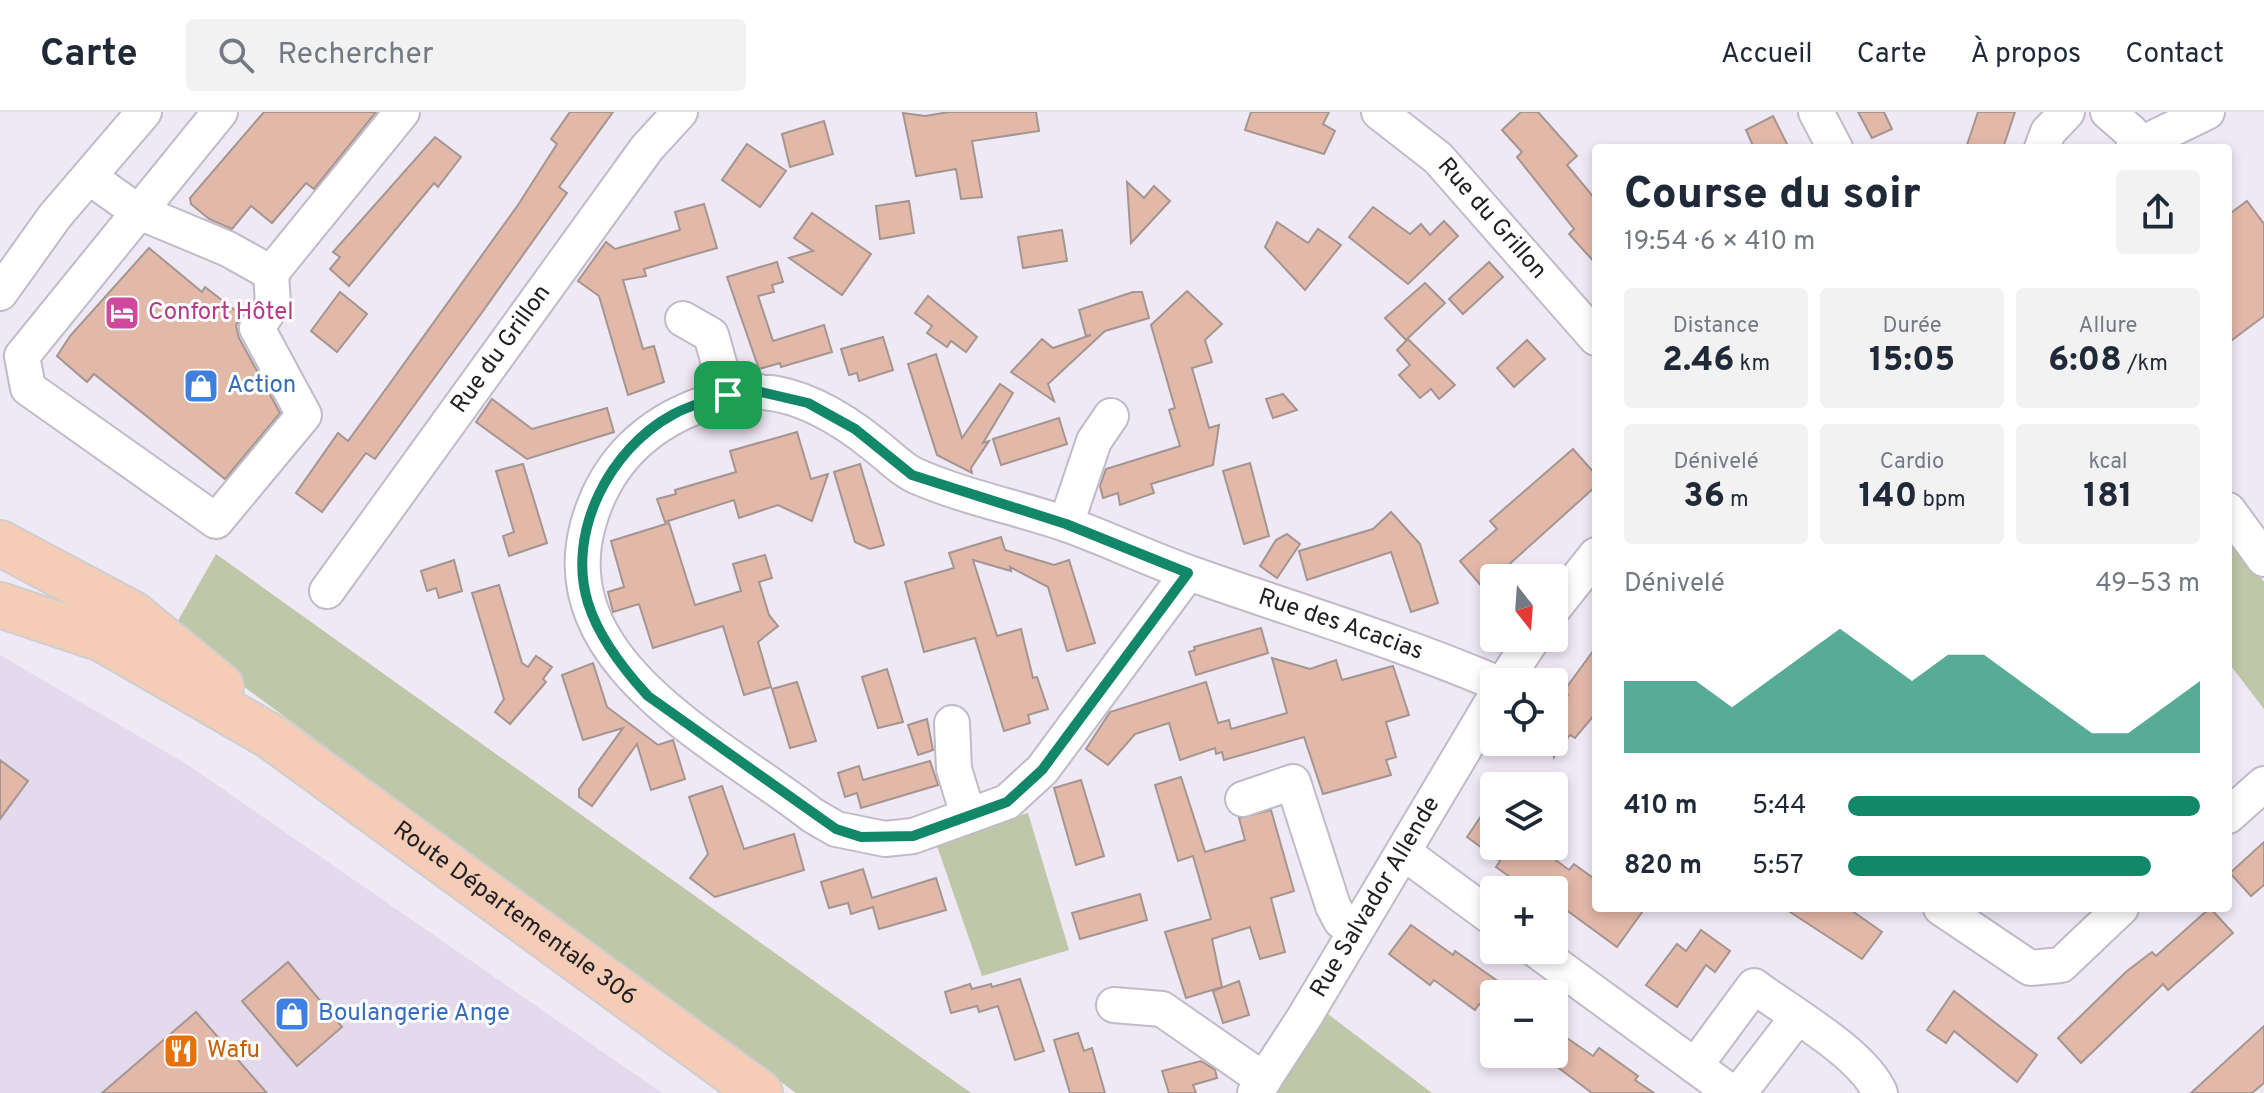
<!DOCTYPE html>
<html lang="fr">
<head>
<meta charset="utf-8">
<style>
  :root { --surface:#fff; --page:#f2f2f3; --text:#1f2937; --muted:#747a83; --line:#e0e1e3; --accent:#128869 }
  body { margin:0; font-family:Overpass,sans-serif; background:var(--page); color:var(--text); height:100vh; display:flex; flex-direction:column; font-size:30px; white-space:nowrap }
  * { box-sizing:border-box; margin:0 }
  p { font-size:26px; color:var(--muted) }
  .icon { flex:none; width:44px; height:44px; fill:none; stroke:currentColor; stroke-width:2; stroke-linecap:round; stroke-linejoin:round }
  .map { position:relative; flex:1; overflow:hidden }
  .drawer { position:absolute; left:1592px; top:32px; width:640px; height:768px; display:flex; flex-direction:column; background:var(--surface); border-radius:8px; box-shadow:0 4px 12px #0003 }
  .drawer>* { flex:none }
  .needle { width:52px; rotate:163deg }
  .fabs { position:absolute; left:1480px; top:452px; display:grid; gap:16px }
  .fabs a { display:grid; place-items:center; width:88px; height:88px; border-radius:8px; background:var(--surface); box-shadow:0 4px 12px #0003; font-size:40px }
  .pin { position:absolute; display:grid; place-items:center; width:68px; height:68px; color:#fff; margin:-34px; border-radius:16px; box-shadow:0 4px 12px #0006 }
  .round { display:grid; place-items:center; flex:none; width:84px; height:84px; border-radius:8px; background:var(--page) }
  .summary { display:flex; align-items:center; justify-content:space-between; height:136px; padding:0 32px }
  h1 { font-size:44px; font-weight:800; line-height:60px }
  .figures { display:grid; grid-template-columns:repeat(3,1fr); gap:12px; height:136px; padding:8px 32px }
  .figures div { display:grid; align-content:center; border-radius:8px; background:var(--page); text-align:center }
  .figures b { font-size:34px; font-weight:800 }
  .figures small { font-size:22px; font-weight:400 }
  .figures p { font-size:22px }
  .chart { height:224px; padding:16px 32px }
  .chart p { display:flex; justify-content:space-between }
  .chart svg { width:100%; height:144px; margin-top:8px; fill:var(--accent); opacity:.7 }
  ul { padding:0 32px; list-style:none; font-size:26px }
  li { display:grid; grid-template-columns:128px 96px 1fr; align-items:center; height:60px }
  li i { height:20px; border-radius:10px; background:var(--accent) }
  header { display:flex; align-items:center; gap:48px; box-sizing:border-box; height:112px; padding:0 40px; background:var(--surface); border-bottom:2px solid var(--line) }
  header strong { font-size:38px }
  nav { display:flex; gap:44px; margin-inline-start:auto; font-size:28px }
  .search { width:560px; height:72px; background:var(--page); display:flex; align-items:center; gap:20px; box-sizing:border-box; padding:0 28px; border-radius:8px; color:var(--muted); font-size:30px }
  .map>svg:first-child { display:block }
</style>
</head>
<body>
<header>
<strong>Carte</strong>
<div class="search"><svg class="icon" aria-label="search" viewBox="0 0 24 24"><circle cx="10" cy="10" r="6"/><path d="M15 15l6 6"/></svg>Rechercher</div>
<nav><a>Accueil</a><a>Carte</a><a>À propos</a><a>Contact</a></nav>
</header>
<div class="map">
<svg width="2264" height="981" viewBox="0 0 2264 981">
  <rect width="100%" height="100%" fill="#efe8f5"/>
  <polygon fill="#e4daee" points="0,543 188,653 662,981 0,981"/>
  <g fill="#bec7a7">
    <polygon points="2228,418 2264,470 2264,597 2228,550"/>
    <polygon points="216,442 971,981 796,981 171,521"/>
    <polygon points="1028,701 1069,838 982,864 935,728"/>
    <polygon points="1320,896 1432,981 1264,981"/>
  </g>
  <g fill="#e2b8a9" stroke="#a49590" stroke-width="2">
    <polygon points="264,0 376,0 314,77 306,71 272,111 251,94 232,117 209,107 191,92 190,86"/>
    <polygon points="570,0 613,0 559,75 567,81 483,199 375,347 366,341 322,400 296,381 338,321 348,329 388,274 518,93 557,32 551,27"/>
    <polygon points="949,0 1036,0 1039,19 972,29 982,85 961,87 956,57 916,64 903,1 925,4"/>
    <polygon points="1251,0 1329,0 1323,12 1335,19 1324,42 1245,18"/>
    <polygon points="1521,0 1538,0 1577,44 1567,53 1596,88 1596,152 1569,122 1574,117 1517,45 1522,40 1502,18"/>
    <polygon points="1858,0 1884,0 1892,17 1872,26"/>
    <polygon points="1978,0 2015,0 2003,36 1966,36"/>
    <polygon points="1773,4 1789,36 1754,36 1746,18"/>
    <polygon points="824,9 833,42 790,55 782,22"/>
    <polygon points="435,25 461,45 438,75 434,71 349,174 330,157 340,145 333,140"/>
    <polygon points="747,32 786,59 760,95 722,68"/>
    <polygon points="1127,70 1144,86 1154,74 1170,89 1131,131"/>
    <polygon points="909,89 914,121 880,127 876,94"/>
    <polygon points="2247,89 2264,112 2264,204 2228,231 2228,103"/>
    <polygon points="704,92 717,136 644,157 646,164 623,168 643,237 654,234 664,270 628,283 599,184 578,169 606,130 615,137 680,118 675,100"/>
    <polygon points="1373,95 1410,122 1421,112 1430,123 1444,109 1458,124 1408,172 1349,125"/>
    <polygon points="812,101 871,142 842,183 789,146 813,139 794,126"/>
    <polygon points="1277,110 1308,131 1318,117 1341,133 1305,178 1265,135"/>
    <polygon points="1062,118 1067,149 1023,156 1018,125"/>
    <polygon points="149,136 202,180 205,175 241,203 236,214 239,226 280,301 225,367 94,262 87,270 57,244 70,224"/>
    <polygon points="777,150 783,170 772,173 774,180 758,184 773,229 824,213 832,240 781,255 780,251 759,257 727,165"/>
    <polygon points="1489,150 1503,165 1463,202 1449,187"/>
    <polygon points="1425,171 1445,191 1406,228 1385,206"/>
    <polygon points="1187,179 1222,212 1205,228 1212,250 1192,256 1209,316 1219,313 1213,353 1151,372 1154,381 1120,393 1118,381 1103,386 1100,374 1106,357 1180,334 1169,298 1175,296 1151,213"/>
    <polygon points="340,180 367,202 337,240 311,219"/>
    <polygon points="1133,180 1142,180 1149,206 1105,219 1048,272 1054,289 1011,260 1042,227 1053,236 1091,223 1086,224 1079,198"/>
    <polygon points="928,184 977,225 966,240 951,229 947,235 927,221 932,214 915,201"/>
    <polygon points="883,225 893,258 859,269 857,261 849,263 841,237"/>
    <polygon points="1408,227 1455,273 1439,287 1431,277 1420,286 1399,263 1410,253 1397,238"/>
    <polygon points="1527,228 1545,247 1514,275 1497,256"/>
    <polygon points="936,242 962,326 1000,272 1013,281 983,331 989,329 971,356 972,361 937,343 908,252"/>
    <polygon points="1283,282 1297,298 1273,306 1266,287"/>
    <polygon points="492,287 532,317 607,296 614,320 527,347 476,310"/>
    <polygon points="1059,306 1067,332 1001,353 993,327"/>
    <polygon points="797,320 811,367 828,362 812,409 778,393 739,406 734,388 665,410 657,387 676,382 675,378 736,360 730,339"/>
    <polygon points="1573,337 1596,363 1596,374 1483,476 1460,449 1497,417 1490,409"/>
    <polygon points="1250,351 1269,424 1244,432 1223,359"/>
    <polygon points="523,352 547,431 509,444 503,424 514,420 496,359"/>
    <polygon points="860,352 884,433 870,437 855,430 834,360"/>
    <polygon points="1391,400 1420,432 1438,491 1411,500 1391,440 1307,468 1299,439 1373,417"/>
    <polygon points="669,411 695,493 741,479 733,452 765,443 772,466 759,470 769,503 778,514 758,530 771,575 744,583 723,514 653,536 639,492 613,500 608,480 624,475 611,429"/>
    <polygon points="1287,422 1300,432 1277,466 1260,454 1276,428"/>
    <polygon points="1001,425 1005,438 1054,453 1069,448 1095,531 1067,539 1048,475 1010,455 1011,459 973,448 997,524 1021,517 1033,566 1037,565 1048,597 1028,603 1030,611 1004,619 975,526 924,540 905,470 954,456 949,441"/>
    <polygon points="454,448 462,479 439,486 436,476 427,479 421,459"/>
    <polygon points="499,473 522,551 528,555 536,544 552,555 543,567 546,570 510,612 495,600 504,587 472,481"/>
    <polygon points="1261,516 1268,541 1196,563 1189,540 1195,538 1194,535"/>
    <polygon points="1596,535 1596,601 1575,626 1570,623 1554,645 1554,602 1568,583 1564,579"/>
    <polygon points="1272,546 1310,557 1336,548 1342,568 1393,554 1409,603 1386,610 1396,645 1386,648 1391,663 1323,682 1304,625 1224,648 1222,640 1216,642 1215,636 1180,648 1169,611 1135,622 1108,653 1086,637 1110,600 1206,570 1218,611 1229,608 1231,617 1287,601"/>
    <polygon points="593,551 607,595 658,633 673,628 685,667 651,678 637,632 592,694 579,685 579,677 623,616 583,628 562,563"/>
    <polygon points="887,557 903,610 878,616 862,565"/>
    <polygon points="797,570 816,629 790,636 772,577"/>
    <polygon points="927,607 933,638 918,643 908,613"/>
    <polygon points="0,648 28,669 0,707"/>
    <polygon points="930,649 938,673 861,696 857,681 845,685 838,661 859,654 863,668"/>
    <polygon points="1181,665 1205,740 1245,728 1239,706 1271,698 1294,779 1271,786 1285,840 1260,847 1250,815 1212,827 1222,875 1186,886 1165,820 1211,807 1193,744 1178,749 1155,673"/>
    <polygon points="1081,668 1104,744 1076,753 1054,676"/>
    <polygon points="722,674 744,737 794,722 804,758 715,785 690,766 708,742 689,685"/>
    <polygon points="1494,685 1494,734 1537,734 1569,758 1574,752 1596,768 1596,796 1645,796 1617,835 1554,789 1554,778 1528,778 1496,755 1500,749 1467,725"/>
    <polygon points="2264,730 2264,773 2251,784 2230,761"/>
    <polygon points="863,757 872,786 936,766 946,798 879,817 873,795 851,802 848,791 829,796 821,770"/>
    <polygon points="1140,782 1147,808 1080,827 1072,801"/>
    <polygon points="1784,796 1848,796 1882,820 1862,847"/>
    <polygon points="2210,796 2233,821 2168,878 2163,872 2081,951 2058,926 2127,859 2152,840 2156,844"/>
    <polygon points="1411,813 1453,843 1455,839 1516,882 1494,882 1494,903 1479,892 1475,898 1434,868 1430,873 1389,842"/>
    <polygon points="1701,818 1730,839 1715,860 1706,853 1677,895 1646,873 1677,832 1686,839"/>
    <polygon points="288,850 342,915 297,954 242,889"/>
    <polygon points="1020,867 1044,939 1015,948 998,894 979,900 977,894 951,901 945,880 970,872 972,877 991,872 992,875"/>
    <polygon points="1239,869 1249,903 1223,911 1213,879"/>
    <polygon points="1954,879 2037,943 2017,970 1954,919 1946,931 1927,918"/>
    <polygon points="196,900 267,981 102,981"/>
    <polygon points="2264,914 2264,971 2252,981 2191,981"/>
    <polygon points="1554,917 1593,944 1599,936 1638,964 1635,968 1654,981 1592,981 1540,942 1554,942"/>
    <polygon points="1078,921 1084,939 1092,936 1105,981 1070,981 1054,928"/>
    <polygon points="1201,949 1215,958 1217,966 1193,973 1196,981 1169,981 1162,959"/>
  </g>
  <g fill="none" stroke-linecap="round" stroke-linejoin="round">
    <defs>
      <g id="minor">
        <polyline points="220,0 22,244 28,276 216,409 304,303 257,216 273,192 271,161"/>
        <path id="s1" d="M1379,0L1438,46L1596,226"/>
        <polyline points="1816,0 1835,36"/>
        <polyline points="2108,0 2131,20 2139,33"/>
        <polyline points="2042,36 2048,20 2067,0"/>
        <polyline points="2133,36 2207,0"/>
        <polyline points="89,65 137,99 228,137 271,161 402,0"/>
        <polyline points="0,181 55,104 144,0"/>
        <polyline points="683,207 711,223 728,283"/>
        <polyline points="2228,398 2264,447"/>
        <polyline points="1066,412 1094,329 1111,304"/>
        <path id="s2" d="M1188,461L1042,658L1007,690L913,724L885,727L836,717L812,703C722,632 550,552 588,413C605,351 647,311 706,291C724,285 743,278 762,280C804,283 844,308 876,334C889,344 902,358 916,364C964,385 1016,395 1066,412C1108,427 1149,447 1192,462C1293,498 1395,528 1494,570"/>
        <path id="s3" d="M327,479L647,36L680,0"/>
        <polyline points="1554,496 1596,443"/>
        <polyline points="1504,570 1533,526"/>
        <polyline points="952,611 954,657 968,703"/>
        <polyline points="1243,687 1293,670 1333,794 1341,809 1355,820"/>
        <polyline points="2228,704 2264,672"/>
        <polyline points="1403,740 1494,807"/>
        <polyline points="1941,796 2030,856 2061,853 2121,796"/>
        <polyline points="1536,838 1732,981"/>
        <polyline points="1114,893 1162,897 1264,968"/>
        <path d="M1695,954L1754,874C1791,902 1863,941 1880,981"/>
        <path id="s4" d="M1255,981L1304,906L1494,587"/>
        <polyline points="1739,981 1796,907"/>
      </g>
      <g id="major">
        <polyline points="0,431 133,502 221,574"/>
        <path id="s5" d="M0,493L102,527L270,624L760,981"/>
      </g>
    </defs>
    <use href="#minor" stroke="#c1bac7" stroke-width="38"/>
    <use href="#major" stroke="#cececf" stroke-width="48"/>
    <use href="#minor" stroke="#fff" stroke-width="34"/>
    <use href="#major" stroke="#f5cdb7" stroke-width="44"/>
  </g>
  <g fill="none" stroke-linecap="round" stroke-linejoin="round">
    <defs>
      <path id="route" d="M761,280L808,291L855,317L912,363L1066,412L1188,461L1042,658L1007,690L913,724L861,725L836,717L648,584C624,558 599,526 588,491C566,420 610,337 672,303C699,288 732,283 761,280Z"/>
    </defs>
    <use href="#route" stroke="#fff" stroke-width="16"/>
    <use href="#route" stroke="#128869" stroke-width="10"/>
  </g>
  <defs>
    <symbol id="hotel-square" viewBox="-11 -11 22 22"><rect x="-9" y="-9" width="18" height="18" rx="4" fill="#d1479c" stroke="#fff"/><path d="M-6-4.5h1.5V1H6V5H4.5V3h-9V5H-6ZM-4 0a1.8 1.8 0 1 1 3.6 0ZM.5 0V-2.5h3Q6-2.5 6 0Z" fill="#fff"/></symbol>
    <symbol id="shop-square" viewBox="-11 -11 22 22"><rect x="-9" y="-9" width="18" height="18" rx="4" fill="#3f7fe0" stroke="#fff"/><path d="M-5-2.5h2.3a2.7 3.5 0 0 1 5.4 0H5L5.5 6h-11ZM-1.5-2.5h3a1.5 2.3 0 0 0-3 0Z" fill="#fff"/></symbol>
    <symbol id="restaurant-square" viewBox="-11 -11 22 22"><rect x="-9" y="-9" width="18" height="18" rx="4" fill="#e8710a" stroke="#fff"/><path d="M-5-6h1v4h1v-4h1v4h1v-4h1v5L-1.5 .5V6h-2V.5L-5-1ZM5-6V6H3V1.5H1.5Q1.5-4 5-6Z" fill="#fff"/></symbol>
  </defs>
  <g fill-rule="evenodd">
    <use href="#hotel-square" x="102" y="181" width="40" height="40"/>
    <use href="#shop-square" x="181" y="254" width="40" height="40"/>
    <use href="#shop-square" x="272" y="882" width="40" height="40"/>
    <use href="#restaurant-square" x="161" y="919" width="40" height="40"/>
  </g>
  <g text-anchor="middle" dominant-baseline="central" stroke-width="6" stroke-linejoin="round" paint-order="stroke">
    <g font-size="24" fill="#222024" stroke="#fff">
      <text stroke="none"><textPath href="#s1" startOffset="156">Rue du Grillon</textPath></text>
      <text stroke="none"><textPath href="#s3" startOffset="298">Rue du Grillon</textPath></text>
      <text stroke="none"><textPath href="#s2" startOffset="1754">Rue des Acacias</textPath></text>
      <text stroke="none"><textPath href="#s4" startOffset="230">Rue Salvador Allende</textPath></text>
      <text stroke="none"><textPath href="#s5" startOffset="604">Route Départementale 306</textPath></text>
    </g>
    <g font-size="24" fill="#b23c85" stroke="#fff" text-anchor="start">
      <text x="148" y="201">Confort Hôtel</text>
    </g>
    <g font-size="24" fill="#366cbe" stroke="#fff" text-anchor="start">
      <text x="227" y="274">Action</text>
      <text x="318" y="902">Boulangerie Ange</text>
    </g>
    <g font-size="24" fill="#c56008" stroke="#fff" text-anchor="start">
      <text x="207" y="939">Wafu</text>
    </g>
  </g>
</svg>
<div class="fabs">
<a><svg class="needle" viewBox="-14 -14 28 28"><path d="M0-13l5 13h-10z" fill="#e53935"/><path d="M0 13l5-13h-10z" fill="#747a83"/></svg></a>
<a><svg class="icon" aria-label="locate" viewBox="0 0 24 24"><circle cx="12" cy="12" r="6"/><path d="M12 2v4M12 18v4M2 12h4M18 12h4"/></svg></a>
<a><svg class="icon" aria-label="layers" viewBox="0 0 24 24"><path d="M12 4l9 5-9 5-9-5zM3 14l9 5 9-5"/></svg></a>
<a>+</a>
<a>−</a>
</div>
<div class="pin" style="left:728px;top:283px;background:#1e9e55"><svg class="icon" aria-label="arrive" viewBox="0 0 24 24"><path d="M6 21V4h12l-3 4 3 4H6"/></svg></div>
<section class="drawer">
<div class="summary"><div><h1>Course du soir</h1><p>19:54 · 6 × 410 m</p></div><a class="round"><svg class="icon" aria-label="share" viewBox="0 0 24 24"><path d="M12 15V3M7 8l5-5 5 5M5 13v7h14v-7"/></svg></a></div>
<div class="figures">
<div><p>Distance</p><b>2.46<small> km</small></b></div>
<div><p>Durée</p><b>15:05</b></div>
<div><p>Allure</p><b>6:08<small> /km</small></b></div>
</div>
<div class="figures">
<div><p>Dénivelé</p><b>36<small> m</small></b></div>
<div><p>Cardio</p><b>140<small> bpm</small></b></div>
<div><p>kcal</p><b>181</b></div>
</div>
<div class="chart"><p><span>Dénivelé</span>49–53 m</p>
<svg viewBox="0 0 160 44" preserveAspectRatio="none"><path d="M0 44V22L10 22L20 22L30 30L40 22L50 14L60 6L70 14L80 22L90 14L100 14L110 22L120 30L130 38L140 38L150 30L160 22V44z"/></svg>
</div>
<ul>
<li><b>410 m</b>5:44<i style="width:100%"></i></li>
<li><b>820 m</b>5:57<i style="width:86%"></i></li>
</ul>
</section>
</div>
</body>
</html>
